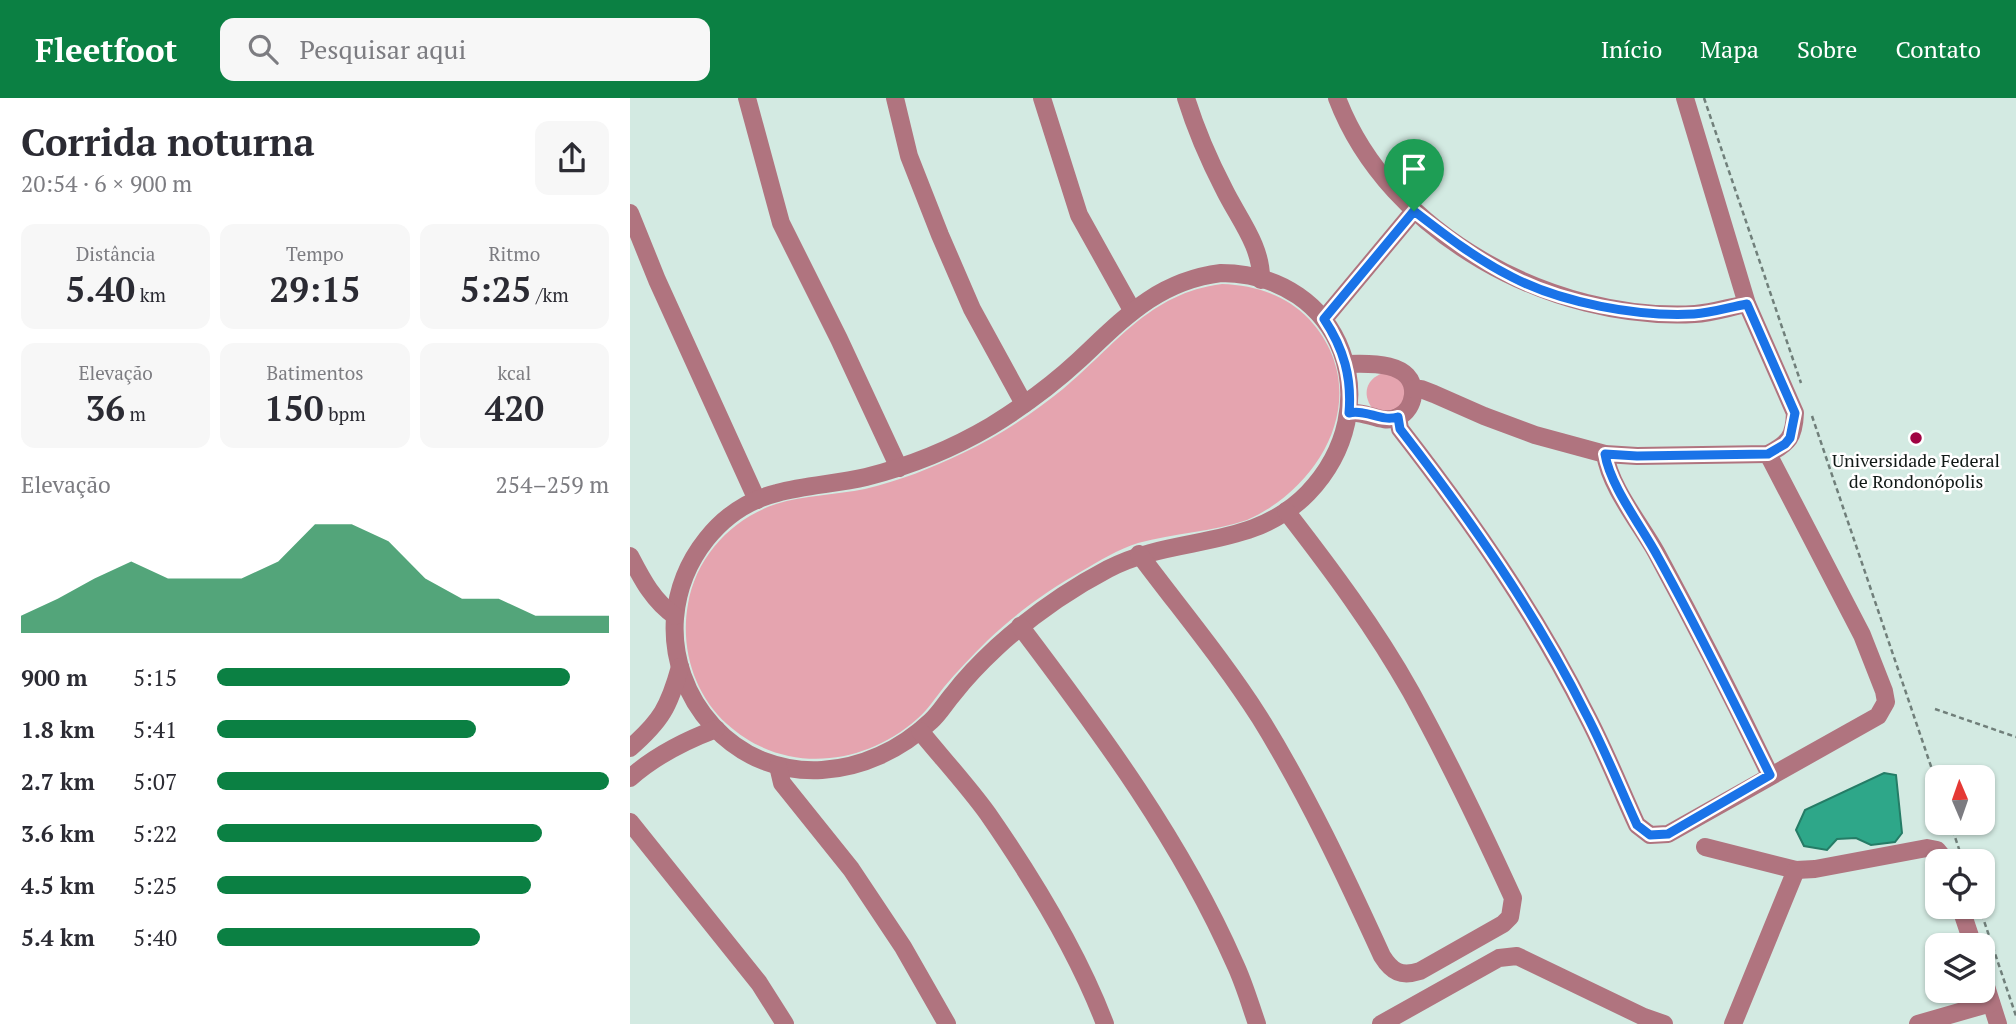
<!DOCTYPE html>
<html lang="pt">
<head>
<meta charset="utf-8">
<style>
  :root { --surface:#fff; --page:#f7f7f7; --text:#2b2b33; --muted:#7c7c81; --accent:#0b8043 }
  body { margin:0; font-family:"PT Serif",serif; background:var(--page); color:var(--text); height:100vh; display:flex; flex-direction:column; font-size:26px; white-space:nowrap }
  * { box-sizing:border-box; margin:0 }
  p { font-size:23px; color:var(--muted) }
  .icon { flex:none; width:38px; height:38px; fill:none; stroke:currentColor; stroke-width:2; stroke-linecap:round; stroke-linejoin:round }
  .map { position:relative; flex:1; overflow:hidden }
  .details { display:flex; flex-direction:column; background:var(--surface); width:630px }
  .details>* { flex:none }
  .needle { width:46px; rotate:358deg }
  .controls { position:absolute; left:1295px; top:667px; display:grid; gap:14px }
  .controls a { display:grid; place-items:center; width:70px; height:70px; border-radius:14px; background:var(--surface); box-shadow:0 2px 5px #0004; font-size:35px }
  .pin { position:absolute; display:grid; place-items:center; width:60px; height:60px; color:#fff; margin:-72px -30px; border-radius:50% 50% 50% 0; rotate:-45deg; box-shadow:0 0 7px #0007 }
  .pin .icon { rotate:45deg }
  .round { display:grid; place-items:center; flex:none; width:74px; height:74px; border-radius:14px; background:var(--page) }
  .head { display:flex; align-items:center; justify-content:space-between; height:119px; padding:0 21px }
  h1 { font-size:38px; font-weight:700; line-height:52px }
  .figures { display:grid; grid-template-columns:repeat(3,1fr); gap:10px; height:119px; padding:7px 21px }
  .figures div { display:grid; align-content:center; border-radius:14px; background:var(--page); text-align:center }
  .figures b { font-size:35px; font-weight:700 }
  .figures small { font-size:19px; font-weight:400 }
  .figures p { font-size:19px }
  .chart { height:196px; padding:14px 21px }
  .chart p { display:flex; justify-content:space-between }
  .chart svg { width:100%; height:126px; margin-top:7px; fill:var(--accent); opacity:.7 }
  ul { padding:0 21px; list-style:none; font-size:23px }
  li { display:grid; grid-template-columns:112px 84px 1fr; align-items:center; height:52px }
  li i { height:18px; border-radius:9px; background:var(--accent) }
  header { display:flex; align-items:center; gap:42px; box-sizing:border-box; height:98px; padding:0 35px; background:var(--accent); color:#fff }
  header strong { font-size:33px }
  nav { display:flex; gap:38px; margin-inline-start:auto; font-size:24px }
  .search { width:490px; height:63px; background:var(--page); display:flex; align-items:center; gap:18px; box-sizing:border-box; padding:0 24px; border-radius:14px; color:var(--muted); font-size:26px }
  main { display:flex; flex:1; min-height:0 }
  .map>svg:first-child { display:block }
</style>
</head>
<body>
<header>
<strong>Fleetfoot</strong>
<div class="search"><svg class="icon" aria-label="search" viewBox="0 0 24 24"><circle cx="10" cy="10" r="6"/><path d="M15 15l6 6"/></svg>Pesquisar aqui</div>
<nav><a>Início</a><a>Mapa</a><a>Sobre</a><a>Contato</a></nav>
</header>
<main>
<section class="details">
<div class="head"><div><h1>Corrida noturna</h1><p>20:54 · 6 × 900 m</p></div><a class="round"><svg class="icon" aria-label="share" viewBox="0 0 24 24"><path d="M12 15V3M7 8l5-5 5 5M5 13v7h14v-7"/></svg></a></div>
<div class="figures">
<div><p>Distância</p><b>5.40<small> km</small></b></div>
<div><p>Tempo</p><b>29:15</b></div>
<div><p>Ritmo</p><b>5:25<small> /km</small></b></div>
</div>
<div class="figures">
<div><p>Elevação</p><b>36<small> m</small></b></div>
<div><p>Batimentos</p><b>150<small> bpm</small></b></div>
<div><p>kcal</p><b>420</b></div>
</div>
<div class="chart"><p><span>Elevação</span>254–259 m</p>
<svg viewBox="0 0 160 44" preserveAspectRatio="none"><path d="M0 44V38L10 32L20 25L30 19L40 25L50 25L60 25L70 19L80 6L90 6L100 12L110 25L120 32L130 32L140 38L150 38L160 38V44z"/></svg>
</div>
<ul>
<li><b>900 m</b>5:15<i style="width:90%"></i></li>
<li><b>1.8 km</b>5:41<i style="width:66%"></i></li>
<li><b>2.7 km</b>5:07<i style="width:100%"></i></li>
<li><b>3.6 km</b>5:22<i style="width:83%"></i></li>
<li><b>4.5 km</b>5:25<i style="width:80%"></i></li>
<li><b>5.4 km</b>5:40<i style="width:67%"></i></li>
</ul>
</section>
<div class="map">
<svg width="1386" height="926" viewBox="0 0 1386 926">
  <rect width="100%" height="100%" fill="#d3eae2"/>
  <g fill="#e5a4af">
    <path d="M592,186C625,187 656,197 679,221C745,293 694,388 617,422C582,434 544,435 508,445C489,451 469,463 452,473C418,492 385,516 357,543C342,558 327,573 314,589C305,600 298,612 287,621C233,669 153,677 97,626C64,596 50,550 58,506C66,459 101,421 146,406C174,397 206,397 235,391C269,383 302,370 333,355C369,338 402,316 433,291C485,248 519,195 592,186Z"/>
    <path d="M753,275H759L775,286V305L759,316L742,310C732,296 736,281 753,275Z"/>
  </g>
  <polygon fill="#2ea789" stroke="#257c66" stroke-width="2" points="1254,675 1266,677 1272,735 1265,744 1241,747 1226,740 1207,741 1197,752 1174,748 1166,732 1175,712"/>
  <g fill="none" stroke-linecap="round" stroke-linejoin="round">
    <g stroke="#707f7a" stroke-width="2.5" stroke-dasharray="5 3.5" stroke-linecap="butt">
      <polyline points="1074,0 1171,285"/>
      <polyline points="1182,318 1307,686"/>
      <polyline points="1305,611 1386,639"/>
      <polyline points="1320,724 1330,754"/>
      <polyline points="1349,808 1386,918"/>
    </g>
    <g stroke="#b0747f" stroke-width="18">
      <polyline points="117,0 151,125 209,241 269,370"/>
      <polyline points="265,0 279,58 310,137 342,211 394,306"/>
      <polyline points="412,0 449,117 502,212"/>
      <path d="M556,0C566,32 579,62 594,91C608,120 632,148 631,182"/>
      <path d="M707,0C759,137 923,224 1065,216C1082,215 1100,209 1117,206"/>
      <polyline points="0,115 27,182 127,402"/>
      <path d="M591,175C714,176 760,309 678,395C622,453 545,436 478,471C438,492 401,518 367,549C352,563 337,578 324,595C316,604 310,615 301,623C240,681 144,694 83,628C56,599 42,559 45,520C50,462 90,409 147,395C176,387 207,386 236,379C280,368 322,351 361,328C392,309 422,287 448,263C493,221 527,183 591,175Z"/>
      <polyline points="694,221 784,113"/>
      <path d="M716,266C738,265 786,263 783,297C782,306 777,315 768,319C751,327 736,312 719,315"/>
      <path d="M783,291H791L804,296L854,318L905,337L975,356L1007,358L1138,356C1159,345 1164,339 1165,315L1117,206L1055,0"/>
      <path d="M768,319L770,331C840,421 905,514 956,616C975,652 990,690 1007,727L1020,737L1038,736L1248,618L1256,604L1254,593L1232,537L1138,356"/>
      <path d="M975,356C980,389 1009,424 1026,454C1066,528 1104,602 1140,677"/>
      <path d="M509,456C550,511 593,562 630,620C677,696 715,777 752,858C762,874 771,879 790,873L873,826L880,819L883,800C851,730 818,661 781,594C745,530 701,471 656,413"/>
      <path d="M0,458C12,481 23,503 45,518"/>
      <path d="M390,528C471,635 551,743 605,866C614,885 620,906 627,926"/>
      <path d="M290,633C312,660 337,687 358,716C403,781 447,852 475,926"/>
      <path d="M0,650C31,623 39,609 50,569"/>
      <polyline points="148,668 152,685 221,771 273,849 317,926"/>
      <path d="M0,680C26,657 54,643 86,631"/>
      <polyline points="0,724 129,885 155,926"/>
      <polyline points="1075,749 1166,772 1185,771 1297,750 1307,752 1316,763"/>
      <polyline points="1330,808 1343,847"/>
      <polyline points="1353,879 1368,926"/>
      <polyline points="751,926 869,860 887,858 1014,919 1034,926"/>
      <polyline points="1103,926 1166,772"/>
      <polyline points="1288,926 1361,905"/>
    </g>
  </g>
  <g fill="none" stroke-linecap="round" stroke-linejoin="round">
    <defs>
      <path id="route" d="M784,113C815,137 846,161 882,179C932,205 1008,219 1064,216C1082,215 1100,209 1117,206L1165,315L1160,340L1155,346L1138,356L1007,358L975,356C980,388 1012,429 1028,459C1068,531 1104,604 1140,677L1038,736L1020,737L1007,727C990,690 975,652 956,616C905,514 840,421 770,331L768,319C750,324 737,311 719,315C722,280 714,251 694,221Z"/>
    </defs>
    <use href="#route" stroke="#fff" stroke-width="14"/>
    <use href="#route" stroke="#1a73e8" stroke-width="9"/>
  </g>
  <circle fill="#a00343" stroke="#fff" stroke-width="2.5" cx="1286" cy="340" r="7"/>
  <g text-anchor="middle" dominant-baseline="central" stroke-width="5" stroke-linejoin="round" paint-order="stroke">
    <g font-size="18" fill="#111916" stroke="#fff">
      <text x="1286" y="362">Universidade Federal<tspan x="1286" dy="21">de Rondonópolis</tspan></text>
    </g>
  </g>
</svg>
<div class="controls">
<a><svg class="needle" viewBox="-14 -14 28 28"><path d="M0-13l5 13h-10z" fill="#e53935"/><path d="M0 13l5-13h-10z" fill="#7c7c81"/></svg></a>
<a><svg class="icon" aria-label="locate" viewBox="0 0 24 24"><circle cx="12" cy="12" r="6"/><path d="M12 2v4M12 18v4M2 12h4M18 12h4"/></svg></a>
<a><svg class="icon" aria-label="layers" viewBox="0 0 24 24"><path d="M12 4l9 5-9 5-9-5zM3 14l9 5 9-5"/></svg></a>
</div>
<div class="pin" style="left:784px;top:113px;background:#1e9e55"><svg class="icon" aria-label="arrive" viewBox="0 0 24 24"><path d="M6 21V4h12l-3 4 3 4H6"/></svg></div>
</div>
</main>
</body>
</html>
